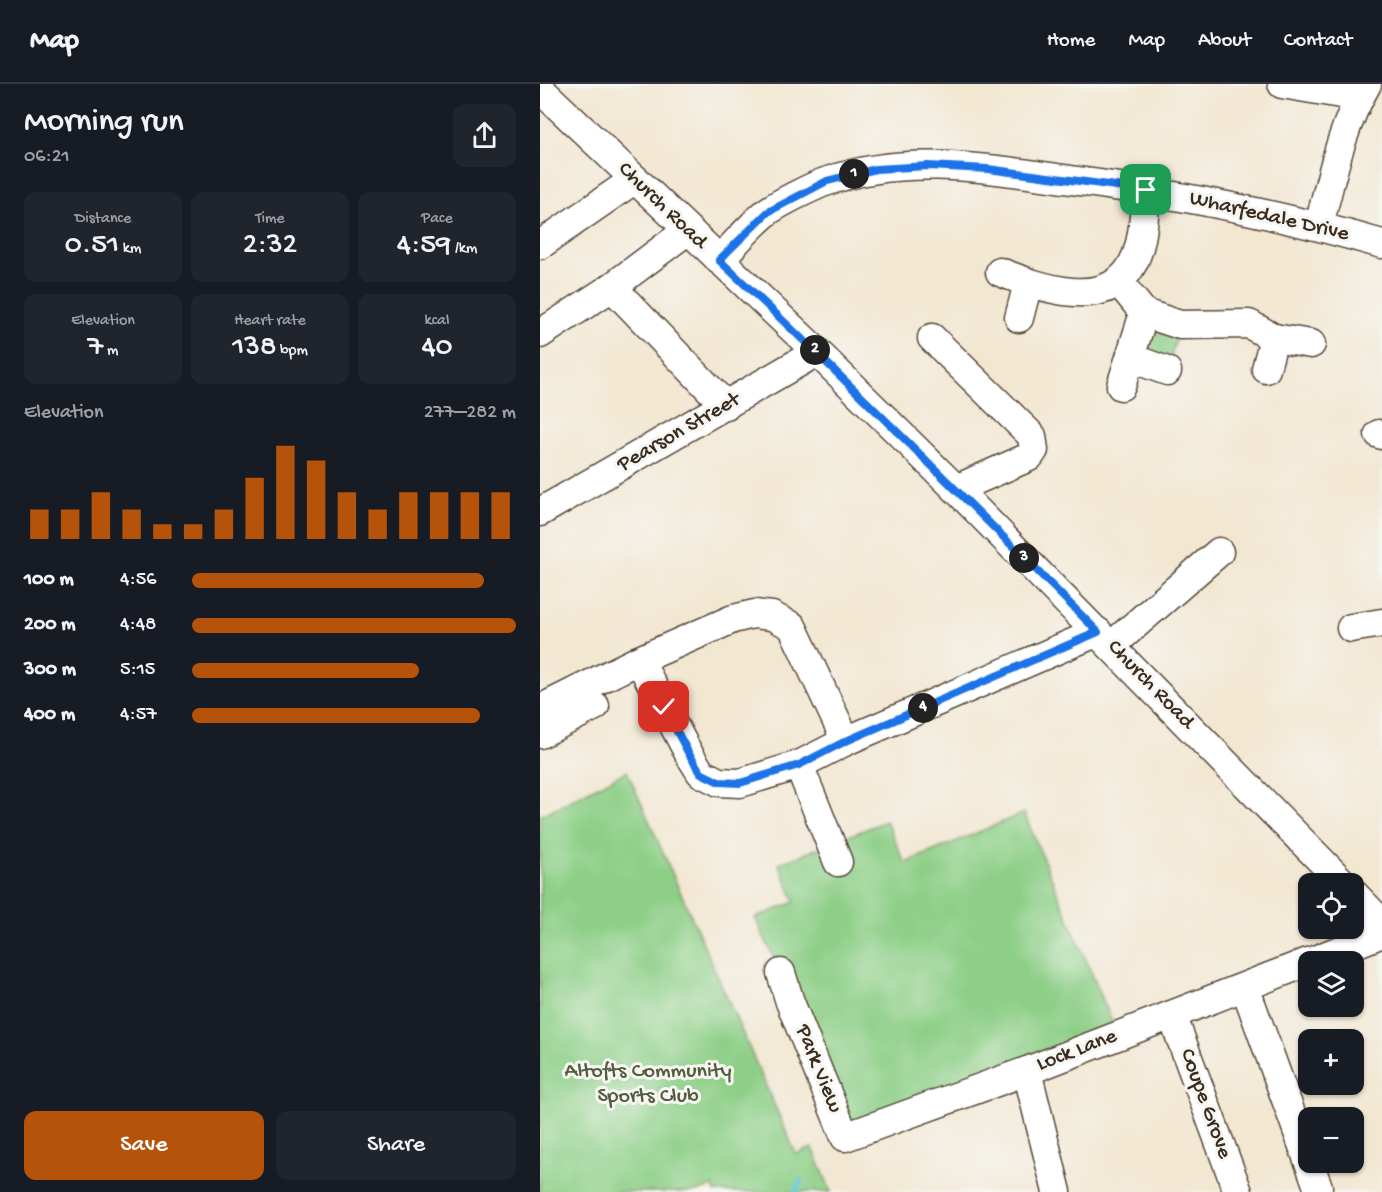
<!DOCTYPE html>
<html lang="en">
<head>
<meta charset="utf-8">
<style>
  :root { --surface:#171b24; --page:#20242c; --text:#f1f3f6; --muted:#9ea1a6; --line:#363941; --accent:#b45309 }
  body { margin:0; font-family:"Gochi Hand",sans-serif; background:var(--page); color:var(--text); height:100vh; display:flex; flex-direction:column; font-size:22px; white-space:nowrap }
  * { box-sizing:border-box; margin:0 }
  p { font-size:20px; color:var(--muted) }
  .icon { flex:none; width:33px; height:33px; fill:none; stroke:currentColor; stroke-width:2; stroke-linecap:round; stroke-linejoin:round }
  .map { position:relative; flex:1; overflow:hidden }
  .sheet { display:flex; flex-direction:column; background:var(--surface); width:540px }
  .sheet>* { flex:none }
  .controls { position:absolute; left:758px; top:789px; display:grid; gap:12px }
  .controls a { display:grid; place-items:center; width:66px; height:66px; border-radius:12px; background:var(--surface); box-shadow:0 2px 4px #0004; font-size:30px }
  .pin { position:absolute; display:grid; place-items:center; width:51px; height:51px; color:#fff; margin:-26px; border-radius:12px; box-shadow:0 3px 9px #0006 }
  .km { position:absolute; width:30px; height:30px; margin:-15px; border-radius:50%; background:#222; color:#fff; font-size:16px; line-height:30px; text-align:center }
  .round { display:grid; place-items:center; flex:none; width:63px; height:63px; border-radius:12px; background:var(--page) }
  .overview { display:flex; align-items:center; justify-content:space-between; height:102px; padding:0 24px }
  h1 { font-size:33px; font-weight:600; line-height:45px }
  .figures { display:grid; grid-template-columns:repeat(3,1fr); gap:9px; height:102px; padding:6px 24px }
  .figures div { display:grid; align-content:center; border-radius:12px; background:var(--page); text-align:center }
  .figures b { font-size:30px; font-weight:600 }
  .figures small { font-size:16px; font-weight:400 }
  .figures p { font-size:16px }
  .chart { height:168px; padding:12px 24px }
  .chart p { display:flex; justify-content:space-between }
  .chart svg { width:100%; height:108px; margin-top:6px; stroke:var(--accent); stroke-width:6 }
  .button { display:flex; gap:12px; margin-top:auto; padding:12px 24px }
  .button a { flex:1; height:69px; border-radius:12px; background:var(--accent); color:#fff; font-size:24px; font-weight:600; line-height:69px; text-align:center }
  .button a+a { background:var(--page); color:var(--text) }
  ul { padding:0 24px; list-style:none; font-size:20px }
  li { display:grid; grid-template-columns:96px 72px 1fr; align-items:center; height:45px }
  li i { height:15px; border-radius:8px; background:var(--accent) }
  header { display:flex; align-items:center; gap:36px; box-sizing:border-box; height:84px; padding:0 30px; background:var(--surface); border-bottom:2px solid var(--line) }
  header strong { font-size:28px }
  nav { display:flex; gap:33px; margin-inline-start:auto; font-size:21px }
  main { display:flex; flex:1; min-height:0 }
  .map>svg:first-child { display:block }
</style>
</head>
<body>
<header>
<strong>Map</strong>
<nav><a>Home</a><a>Map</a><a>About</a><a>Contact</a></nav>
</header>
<main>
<section class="sheet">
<div class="overview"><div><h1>Morning run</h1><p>06:21</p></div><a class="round"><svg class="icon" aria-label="share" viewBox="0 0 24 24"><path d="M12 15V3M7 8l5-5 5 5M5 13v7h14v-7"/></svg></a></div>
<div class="figures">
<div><p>Distance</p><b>0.51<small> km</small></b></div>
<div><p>Time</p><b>2:32</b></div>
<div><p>Pace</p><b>4:59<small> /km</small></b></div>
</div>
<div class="figures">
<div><p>Elevation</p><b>7<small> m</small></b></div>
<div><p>Heart rate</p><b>138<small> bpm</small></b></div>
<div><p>kcal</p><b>40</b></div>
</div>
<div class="chart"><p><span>Elevation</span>277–282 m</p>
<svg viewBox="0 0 160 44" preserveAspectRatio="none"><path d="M5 44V32M15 44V32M25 44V25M35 44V32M45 44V38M55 44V38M65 44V32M75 44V19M85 44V6M95 44V12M105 44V25M115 44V32M125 44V25M135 44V25M145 44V25M155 44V25"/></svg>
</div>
<ul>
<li><b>100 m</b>4:56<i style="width:90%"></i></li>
<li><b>200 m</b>4:48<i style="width:100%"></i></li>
<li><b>300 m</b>5:15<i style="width:70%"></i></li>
<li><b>400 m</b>4:57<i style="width:89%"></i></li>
</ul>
<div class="button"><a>Save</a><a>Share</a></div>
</section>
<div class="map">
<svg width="842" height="1108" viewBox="0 0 842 1108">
  <rect width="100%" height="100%" fill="#f6f6f2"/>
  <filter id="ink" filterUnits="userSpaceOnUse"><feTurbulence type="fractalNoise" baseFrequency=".0167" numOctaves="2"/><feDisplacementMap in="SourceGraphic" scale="12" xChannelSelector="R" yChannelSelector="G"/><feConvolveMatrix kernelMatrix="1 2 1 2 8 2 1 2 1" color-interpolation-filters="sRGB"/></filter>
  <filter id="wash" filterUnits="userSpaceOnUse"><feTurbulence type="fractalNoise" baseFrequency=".008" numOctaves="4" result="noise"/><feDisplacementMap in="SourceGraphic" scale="24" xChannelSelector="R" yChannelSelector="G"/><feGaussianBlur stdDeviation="1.35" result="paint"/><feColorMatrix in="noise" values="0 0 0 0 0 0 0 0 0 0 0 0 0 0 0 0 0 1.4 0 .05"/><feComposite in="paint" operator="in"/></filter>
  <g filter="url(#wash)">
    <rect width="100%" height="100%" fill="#f2e7d1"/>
    <g fill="#8dcf87" stroke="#647c52" stroke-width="1.5">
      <polygon points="604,229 640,241 627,287 591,274"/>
      <polygon points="87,687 256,1070 273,1064 291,1108 175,1108 173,1102 157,1108 0,1108 0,732"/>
      <polygon points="484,729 578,952 305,1053 241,889 215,834 255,818 239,780 346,737 365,779"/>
    </g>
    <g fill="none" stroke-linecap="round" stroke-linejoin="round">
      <polyline stroke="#5dc9d6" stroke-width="6" points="255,1108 261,1097"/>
    </g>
  </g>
  <g filter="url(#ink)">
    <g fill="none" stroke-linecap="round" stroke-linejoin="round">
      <defs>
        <g id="minor">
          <polyline points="742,0 819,13"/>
          <polyline points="0,5 277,268 416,405 804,800"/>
          <path d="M779,141C792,92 801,44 827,0"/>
          <polyline points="0,161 95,95"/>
          <path d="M179,176C194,161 210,142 227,128C237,120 275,101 288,97C365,69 452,85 531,96C636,110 740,130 842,160"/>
          <path d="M460,188C499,203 568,229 593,179C604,158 604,129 606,106"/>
          <polyline points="579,198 604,229 640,241 709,240 734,254 771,260"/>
          <polyline points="72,203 186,322"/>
          <polyline points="479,234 488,199"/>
          <polyline points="0,250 72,203 148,146"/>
          <polyline points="392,254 492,352 494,366 489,373 416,405"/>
          <polyline points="591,274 627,287"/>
          <polyline points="726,285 734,254"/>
          <polyline points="581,302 604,229"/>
          <polyline points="839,350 842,351"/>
          <polyline points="0,428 277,268"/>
          <polyline points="811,544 842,539"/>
          <polyline points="571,562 679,468"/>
          <polyline points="99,576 149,670 161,689 179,698 200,699 259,681 306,657 558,548"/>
          <polyline points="0,625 99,576 193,535 214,530 232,532 252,542 306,657"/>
          <polyline points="0,650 55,622"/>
          <polyline points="259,681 298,778"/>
          <polyline points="813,809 842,839"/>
          <polyline points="770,878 842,849"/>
          <polyline points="241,889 250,918 305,1053 487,987 768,878"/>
          <polyline points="705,903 768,1076"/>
          <polyline points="632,931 698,1108"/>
          <polyline points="487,987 517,1108"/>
          <polyline points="769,1078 778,1103"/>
        </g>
      </defs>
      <use href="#minor" stroke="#564639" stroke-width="31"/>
      <use href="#minor" stroke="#fff" stroke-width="28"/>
    </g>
  </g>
  <g fill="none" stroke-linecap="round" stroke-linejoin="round" filter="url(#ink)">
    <defs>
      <path id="route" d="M124,623L149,670L161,689L179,698L200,699L259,681L306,657L558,548C433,422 308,297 179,176L228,128L287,97L336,85L388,82L448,85L606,106"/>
    </defs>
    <use href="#route" stroke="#fff" stroke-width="12"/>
    <use href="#route" stroke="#1a73e8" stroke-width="8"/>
  </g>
  <g text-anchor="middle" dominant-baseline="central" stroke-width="6" stroke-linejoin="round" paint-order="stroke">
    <g font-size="22" fill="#3b2a1e" stroke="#f6f6f2">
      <text transform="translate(122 122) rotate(44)">Church Road</text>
      <text transform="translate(729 133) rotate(13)">Wharfedale Drive</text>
      <text transform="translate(139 349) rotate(-30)">Pearson Street</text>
      <text transform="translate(610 601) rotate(46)">Church Road</text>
      <text transform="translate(537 967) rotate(-21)">Lock Lane</text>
      <text transform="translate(278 985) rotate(68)">Park View</text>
      <text transform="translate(665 1020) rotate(70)">Coupe Grove</text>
    </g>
    <g font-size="22" fill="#545c3e" stroke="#f6f6f2">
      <text x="108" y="988">Altofts Community<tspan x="108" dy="25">Sports Club</tspan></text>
    </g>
  </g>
</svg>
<div class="controls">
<a><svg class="icon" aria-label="locate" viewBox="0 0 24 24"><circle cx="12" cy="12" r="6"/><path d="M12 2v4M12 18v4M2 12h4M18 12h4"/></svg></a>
<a><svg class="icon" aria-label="layers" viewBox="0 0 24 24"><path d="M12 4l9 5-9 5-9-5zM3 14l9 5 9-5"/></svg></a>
<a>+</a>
<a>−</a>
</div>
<div class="pin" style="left:606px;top:106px;background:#1e9e55"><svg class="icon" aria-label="arrive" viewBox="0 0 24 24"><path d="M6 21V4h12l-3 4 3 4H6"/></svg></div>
<div class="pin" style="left:124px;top:623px;background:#d93025"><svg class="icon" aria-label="check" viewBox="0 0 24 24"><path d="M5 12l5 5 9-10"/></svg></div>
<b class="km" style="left:314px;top:90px">1</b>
<b class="km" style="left:275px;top:266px">2</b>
<b class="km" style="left:484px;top:474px">3</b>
<b class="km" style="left:383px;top:624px">4</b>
</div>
</main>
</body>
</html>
